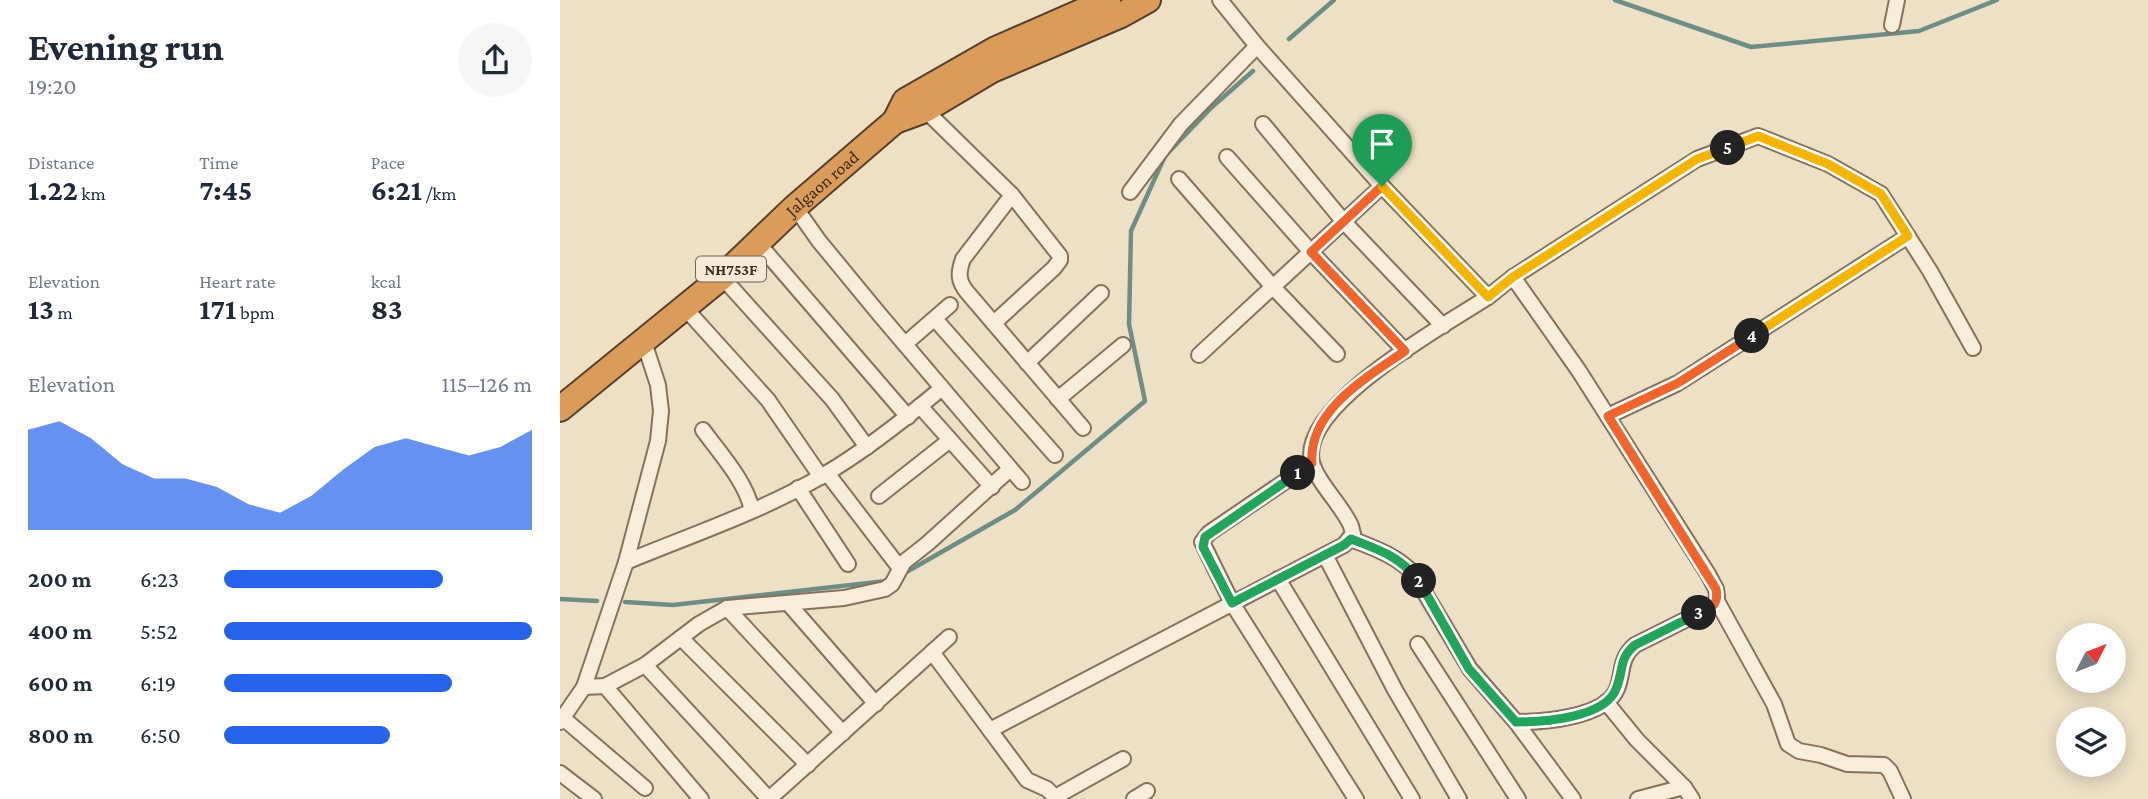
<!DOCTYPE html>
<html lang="en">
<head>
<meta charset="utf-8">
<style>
  :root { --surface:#fff; --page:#f6f6f7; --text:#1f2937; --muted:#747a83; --accent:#2563eb }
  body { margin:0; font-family:"Crimson Pro",serif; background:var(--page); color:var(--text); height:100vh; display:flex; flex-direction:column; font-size:26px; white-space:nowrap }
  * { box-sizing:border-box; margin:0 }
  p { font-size:23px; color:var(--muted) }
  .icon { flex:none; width:38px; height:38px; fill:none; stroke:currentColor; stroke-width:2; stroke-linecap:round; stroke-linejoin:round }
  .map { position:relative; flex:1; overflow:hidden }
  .details { display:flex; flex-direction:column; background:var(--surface); width:560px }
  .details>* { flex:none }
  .needle { width:46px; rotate:48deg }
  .controls { position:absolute; left:1496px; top:623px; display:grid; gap:14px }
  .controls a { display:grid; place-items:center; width:70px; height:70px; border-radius:50%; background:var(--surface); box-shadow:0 4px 18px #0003; font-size:35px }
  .pin { position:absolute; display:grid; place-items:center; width:60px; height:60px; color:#fff; margin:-72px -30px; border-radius:50% 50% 50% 0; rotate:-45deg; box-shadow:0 0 7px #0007 }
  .pin .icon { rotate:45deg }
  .km { position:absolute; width:35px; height:35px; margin:-18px; border-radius:50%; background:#222; color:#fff; font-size:19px; line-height:35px; text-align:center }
  .round { display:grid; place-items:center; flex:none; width:74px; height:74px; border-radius:37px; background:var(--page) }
  .overview { display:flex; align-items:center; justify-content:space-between; height:119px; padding:0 28px }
  h1 { font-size:38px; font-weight:700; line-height:52px }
  .figures { display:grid; grid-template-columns:repeat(3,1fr); gap:10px; height:119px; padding:7px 28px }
  .figures div { display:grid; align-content:center }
  .figures b { font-size:30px; font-weight:700 }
  .figures small { font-size:19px; font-weight:400 }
  .figures p { font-size:19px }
  .chart { height:196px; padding:14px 28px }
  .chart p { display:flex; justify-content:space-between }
  .chart svg { width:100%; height:126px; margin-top:7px; fill:var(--accent); opacity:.7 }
  ul { padding:0 28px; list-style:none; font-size:23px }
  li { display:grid; grid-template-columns:112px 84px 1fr; align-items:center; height:52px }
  li i { height:18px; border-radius:9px; background:var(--accent) }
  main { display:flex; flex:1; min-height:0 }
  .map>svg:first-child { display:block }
</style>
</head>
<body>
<main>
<section class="details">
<div class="overview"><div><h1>Evening run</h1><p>19:20</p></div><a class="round"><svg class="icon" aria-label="share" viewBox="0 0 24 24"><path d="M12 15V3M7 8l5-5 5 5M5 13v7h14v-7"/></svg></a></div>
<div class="figures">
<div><p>Distance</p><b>1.22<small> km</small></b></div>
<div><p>Time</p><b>7:45</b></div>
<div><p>Pace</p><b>6:21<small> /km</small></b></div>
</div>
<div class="figures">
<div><p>Elevation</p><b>13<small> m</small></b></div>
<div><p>Heart rate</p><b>171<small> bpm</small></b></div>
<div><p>kcal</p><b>83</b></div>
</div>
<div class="chart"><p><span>Elevation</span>115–126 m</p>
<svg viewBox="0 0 160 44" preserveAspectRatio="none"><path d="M0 44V9L10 6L20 12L30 21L40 26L50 26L60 29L70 35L80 38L90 32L100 23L110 15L120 12L130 15L140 18L150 15L160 9V44z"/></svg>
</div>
<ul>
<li><b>200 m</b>6:23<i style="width:71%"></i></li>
<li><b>400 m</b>5:52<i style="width:100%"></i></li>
<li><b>600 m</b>6:19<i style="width:74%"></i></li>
<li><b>800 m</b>6:50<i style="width:54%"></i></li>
</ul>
</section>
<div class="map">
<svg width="1588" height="799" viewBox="0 0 1588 799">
  <rect width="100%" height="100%" fill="#ede0c5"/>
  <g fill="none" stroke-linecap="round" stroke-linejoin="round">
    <g stroke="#6d8e85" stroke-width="4.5">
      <polyline points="1055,0 1191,47 1359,31 1437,0"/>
      <polyline points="729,39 774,0"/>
      <polyline points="343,574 455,510 585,401 569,324 571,231 605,156 651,108 693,71"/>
      <polyline points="0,599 37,601"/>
      <polyline points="65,602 113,605 326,581"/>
    </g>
    <defs>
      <g id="street">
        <polyline points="1332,25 1337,0"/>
        <polyline points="365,110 452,195 500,256 500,260 494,268 434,323"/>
        <polyline points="703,124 784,222 883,326"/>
        <polyline points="667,157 751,252 845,351"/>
        <polyline points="619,179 713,287 777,354"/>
        <polyline points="822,186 928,297 953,277 1137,159 1198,136 1268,164 1321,194 1370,271 1413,348"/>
        <polyline points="570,192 621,124 697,46"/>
        <path d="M452,195L403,259C398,273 398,281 407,292L523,428"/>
        <polyline points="235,207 259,241 320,315 462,482"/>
        <polyline points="198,243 348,417"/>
        <polyline points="162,277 272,399 307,447"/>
        <path d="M953,277L1019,371L1148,574L1156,589L1157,596L1155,605L1075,645C1059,659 1064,671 1057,689C1045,718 982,722 956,722"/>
        <polyline points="125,308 208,400 261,477"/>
        <polyline points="375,319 495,455"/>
        <polyline points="345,344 390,305"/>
        <polyline points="639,355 822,186 697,46 660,0"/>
        <polyline points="467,363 541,293"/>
        <polyline points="498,399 563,345"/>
        <polyline points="360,406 432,487"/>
        <polyline points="1048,416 1118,383 1348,236"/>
        <path d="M143,430C161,455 185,480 192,510"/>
        <polyline points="752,463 649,533 642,542 672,603 796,799"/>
        <polyline points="267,473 339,567"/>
        <polyline points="238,488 288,564"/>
        <polyline points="319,496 390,440"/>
        <path d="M791,539C814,548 835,555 853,573L910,669L956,722L1013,799"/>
        <polyline points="765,555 835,690 899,799"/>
        <path d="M66,562C131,535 200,512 262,476C305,451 344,420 382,388"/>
        <polyline points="718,579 852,799"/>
        <polyline points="1157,601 1214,704 1228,744 1239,751 1261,755 1287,764 1324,765 1330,771 1343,799"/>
        <polyline points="228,603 316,704"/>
        <polyline points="167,608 283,733"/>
        <polyline points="121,638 248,765"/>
        <polyline points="858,644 958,799"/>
        <polyline points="372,652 467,780 487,789 497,799"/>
        <polyline points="85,665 209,799"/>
        <polyline points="45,686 141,799"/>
        <polyline points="24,687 45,686 85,665 139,624 167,608 284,598 325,589 332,584 344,562 367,544 450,469"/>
        <polyline points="1046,702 1077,740 1124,787 1132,799"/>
        <polyline points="3,718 85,788"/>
        <polyline points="0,722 24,687 66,562 98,441 101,411 98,385 84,342"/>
        <path d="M430,730L784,545L793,534L791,526C782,505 758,484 752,462C738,405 887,324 928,297"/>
        <polyline points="0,773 34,799"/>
        <polyline points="495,797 563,759"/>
        <polyline points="209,799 389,637"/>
        <polyline points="574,799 587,791"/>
        <polyline points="1078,799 1124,787"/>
      </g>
      <g id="highway">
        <polyline points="335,121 365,110 432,70 561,15 588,0"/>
        <path id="s1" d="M0,409L162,277L235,207L335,121L345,101L436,49L548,0"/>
      </g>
    </defs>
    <use href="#street" stroke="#87715b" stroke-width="18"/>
    <use href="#highway" stroke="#55402f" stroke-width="28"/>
    <use href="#street" stroke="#f8edd8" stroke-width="14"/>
    <use href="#highway" stroke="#da9c58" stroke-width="24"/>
  </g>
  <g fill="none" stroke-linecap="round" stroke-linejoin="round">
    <defs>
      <path id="split-1" d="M738,473L752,463C748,410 808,377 845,351L751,252L822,186"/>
      <path id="split-2" d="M738,473L645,537L643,547L672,603L784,545L791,539C818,549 841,557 859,581"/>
      <path id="split-3" d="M859,581L909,669L956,722C983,722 1045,718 1056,689C1064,671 1058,659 1075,645L1139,613"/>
      <path id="split-4" d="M1139,613C1152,607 1159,605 1156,589L1048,416L1118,383L1192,336"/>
      <polyline id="split-5" points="1168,148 1198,136 1268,164 1321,194 1348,236 1192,336"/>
      <polyline id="split-6" points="822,186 928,297 953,277 1137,159 1168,148"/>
    </defs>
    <use href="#split-1" stroke="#fff" stroke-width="14"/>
    <use href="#split-2" stroke="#fff" stroke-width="14"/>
    <use href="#split-3" stroke="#fff" stroke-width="14"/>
    <use href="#split-4" stroke="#fff" stroke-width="14"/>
    <use href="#split-5" stroke="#fff" stroke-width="14"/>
    <use href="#split-6" stroke="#fff" stroke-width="14"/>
    <use href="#split-1" stroke="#f0652b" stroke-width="9"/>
    <use href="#split-2" stroke="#22a559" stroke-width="9"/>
    <use href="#split-3" stroke="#22a559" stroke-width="9"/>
    <use href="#split-4" stroke="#f0652b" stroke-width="9"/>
    <use href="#split-5" stroke="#f5b400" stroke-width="9"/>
    <use href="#split-6" stroke="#f5b400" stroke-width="9"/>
  </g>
  <g text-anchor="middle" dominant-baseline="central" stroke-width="7" stroke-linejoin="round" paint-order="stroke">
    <rect fill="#f5ead4" stroke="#716455" stroke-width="2" x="136" y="256.5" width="70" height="25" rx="5"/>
    <g font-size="16" font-weight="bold" fill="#382a1f">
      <text x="171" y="269">NH753F</text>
    </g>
    <g font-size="18" fill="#382a1f" stroke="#f5ead4">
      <text stroke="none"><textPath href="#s1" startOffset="346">Jalgaon road</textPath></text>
    </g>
  </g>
</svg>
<div class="controls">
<a><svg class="needle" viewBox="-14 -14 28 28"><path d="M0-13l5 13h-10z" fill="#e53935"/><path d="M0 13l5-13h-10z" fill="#747a83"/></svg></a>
<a><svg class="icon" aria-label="layers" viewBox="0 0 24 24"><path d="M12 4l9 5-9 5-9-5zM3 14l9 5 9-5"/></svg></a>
</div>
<div class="pin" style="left:822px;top:186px;background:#1e9e55"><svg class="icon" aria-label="arrive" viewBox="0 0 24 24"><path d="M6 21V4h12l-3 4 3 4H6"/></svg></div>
<b class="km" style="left:738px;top:473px">1</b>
<b class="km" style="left:859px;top:581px">2</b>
<b class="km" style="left:1139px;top:613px">3</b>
<b class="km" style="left:1192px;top:336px">4</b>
<b class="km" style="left:1168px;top:148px">5</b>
</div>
</main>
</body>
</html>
